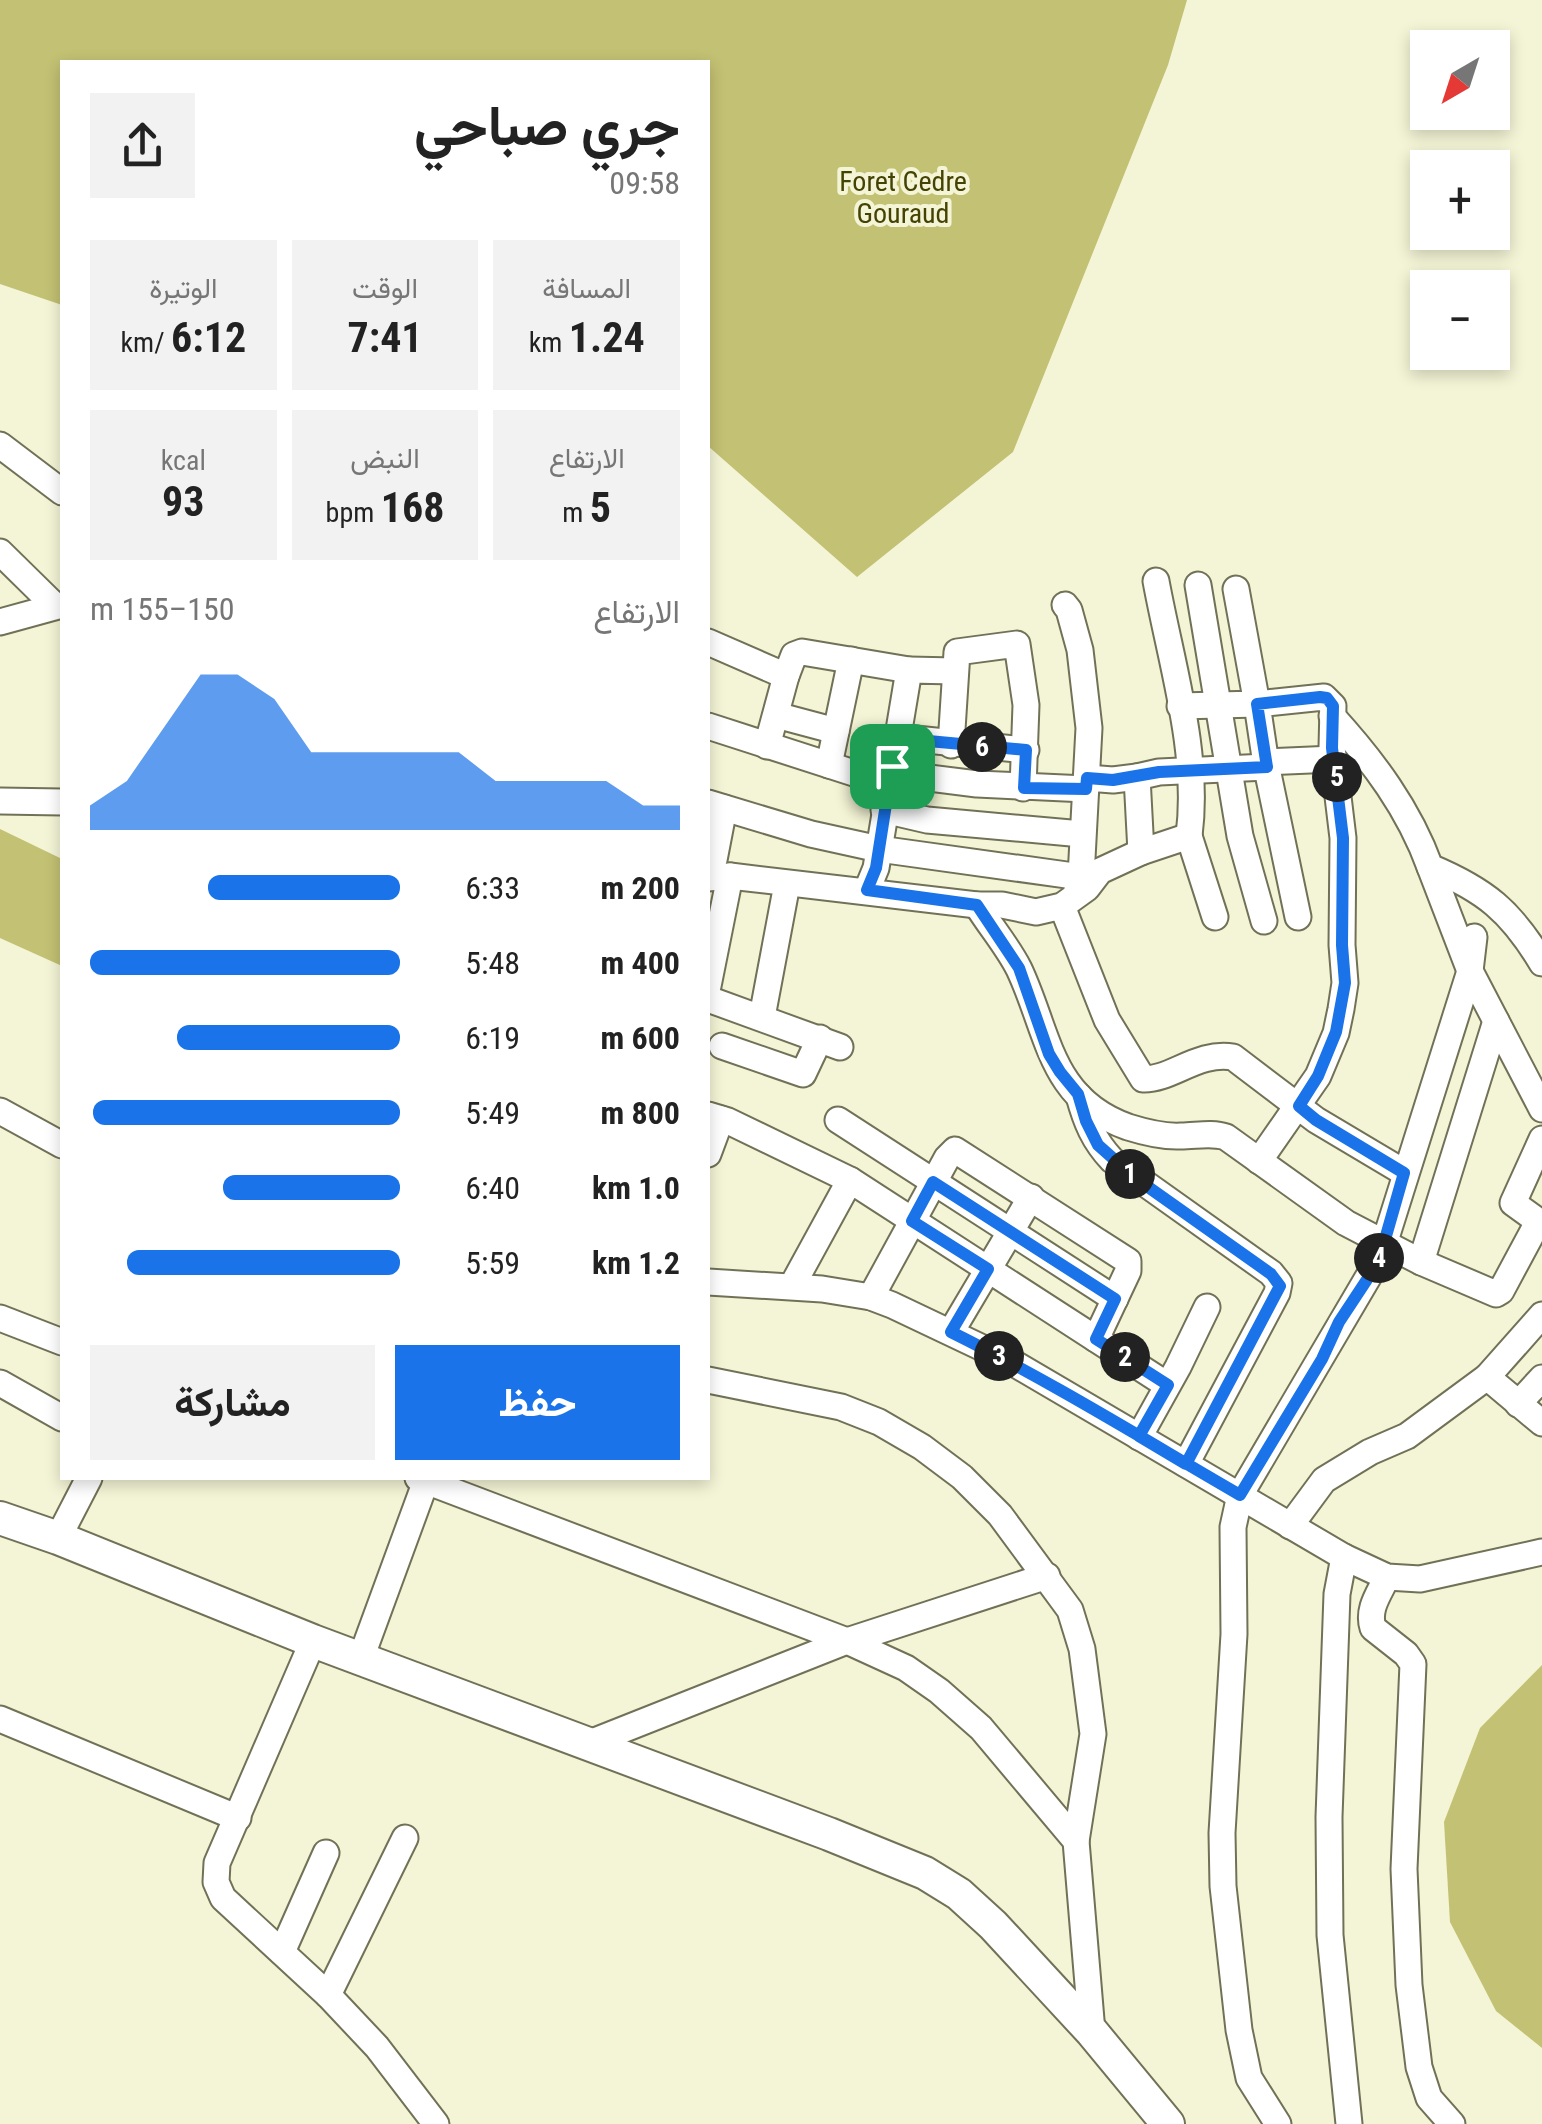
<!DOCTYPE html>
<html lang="ar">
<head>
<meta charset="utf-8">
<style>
  :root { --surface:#fff; --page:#f2f2f2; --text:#222; --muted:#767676; --accent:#1a73e8 }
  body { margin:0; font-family:"Roboto Condensed",Vazirmatn,sans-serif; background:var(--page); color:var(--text); direction:rtl; height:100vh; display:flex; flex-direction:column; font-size:38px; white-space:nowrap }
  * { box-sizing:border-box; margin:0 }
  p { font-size:32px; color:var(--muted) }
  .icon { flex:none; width:55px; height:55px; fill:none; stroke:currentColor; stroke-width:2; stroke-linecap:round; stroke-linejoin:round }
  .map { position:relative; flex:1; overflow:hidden; direction:ltr }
  .side { position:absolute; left:60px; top:60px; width:650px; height:1420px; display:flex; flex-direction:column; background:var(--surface); border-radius:0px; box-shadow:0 5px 15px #0003; direction:rtl }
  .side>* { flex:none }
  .needle { width:65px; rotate:219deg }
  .tools { position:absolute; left:1410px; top:30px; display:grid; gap:20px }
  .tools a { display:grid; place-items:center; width:100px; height:100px; border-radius:0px; background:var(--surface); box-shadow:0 5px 15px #0003; font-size:50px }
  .pin { position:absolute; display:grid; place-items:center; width:85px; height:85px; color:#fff; margin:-42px; border-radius:20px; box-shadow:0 5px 15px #0006 }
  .km { position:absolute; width:50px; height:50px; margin:-25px; border-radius:50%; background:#222; color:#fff; font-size:28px; line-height:50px; text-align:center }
  .round { display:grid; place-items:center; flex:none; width:105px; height:105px; border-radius:0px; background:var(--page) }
  .summary { display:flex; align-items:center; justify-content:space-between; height:170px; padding:0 30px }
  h1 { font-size:55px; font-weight:700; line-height:75px }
  .metrics { display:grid; grid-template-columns:repeat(3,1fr); gap:15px; height:170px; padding:10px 30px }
  .metrics div { display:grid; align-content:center; border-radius:0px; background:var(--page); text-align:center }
  .metrics b { font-size:42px; font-weight:700 }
  .metrics small { font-size:28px; font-weight:400 }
  .metrics p { font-size:28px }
  .chart { height:280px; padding:20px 30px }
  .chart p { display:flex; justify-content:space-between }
  .chart svg { width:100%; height:180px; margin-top:10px; fill:var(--accent); opacity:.7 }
  .cta { display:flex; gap:20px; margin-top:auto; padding:20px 30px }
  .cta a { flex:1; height:115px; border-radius:0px; background:var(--accent); color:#fff; font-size:40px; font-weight:700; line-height:115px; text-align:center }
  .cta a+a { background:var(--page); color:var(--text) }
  ul { padding:0 30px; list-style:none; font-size:32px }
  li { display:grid; grid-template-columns:160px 120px 1fr; align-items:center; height:75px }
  li i { height:25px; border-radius:12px; background:var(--accent) }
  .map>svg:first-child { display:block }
</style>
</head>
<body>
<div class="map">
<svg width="1542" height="2124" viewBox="0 0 1542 2124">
  <rect width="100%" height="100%" fill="#f4f4d6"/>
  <g fill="#c3c173">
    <polygon points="0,0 1187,0 1168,65 1013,452 857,577 708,446 708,62 62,62 62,305 0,284"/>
    <polygon points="0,829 62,859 62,966 0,938"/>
    <polygon points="1542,1665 1542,2048 1496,2011 1450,1922 1444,1822 1480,1728"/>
  </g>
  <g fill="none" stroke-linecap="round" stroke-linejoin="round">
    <defs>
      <g id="minor">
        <polyline points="0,445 62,492"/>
        <polyline points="0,552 55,606"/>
        <path d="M1156,581C1171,663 1200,753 1189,836"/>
        <polyline points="1198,585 1240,836 1264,921"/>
        <polyline points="1065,605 1069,610 1080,650 1089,728 1081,877 1077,890"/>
        <polyline points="0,622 62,605"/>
        <polyline points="708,642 786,676 794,655 802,652 909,670"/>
        <polyline points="1180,706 1257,704 1236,589"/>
        <polyline points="776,715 836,731"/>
        <path d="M1332,716C1373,761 1409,809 1430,867C1485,890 1511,911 1542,963"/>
        <polyline points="708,726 888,784"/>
        <polyline points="896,737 1026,750"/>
        <polyline points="951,745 957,652 1017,644 1026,705 1023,788"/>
        <polyline points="767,746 786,676"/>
        <polyline points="1266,762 1334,759"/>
        <polyline points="829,765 851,660"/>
        <polyline points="890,773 977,784 1086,789"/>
        <polyline points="1087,778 1113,780 1137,777"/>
        <polyline points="0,801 62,802"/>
        <polyline points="708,803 811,834 879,849 1081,877"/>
        <polyline points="884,810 927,820 1082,834"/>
        <polyline points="1141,852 1137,777 1159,772 1267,767"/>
        <polyline points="1430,867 1470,971 1542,1109"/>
        <polyline points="708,869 714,860 724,808"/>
        <polyline points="708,878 730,876 977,905 1002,905 1036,912 1062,906 1087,888 1100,871 1141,852 1189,836 1215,917"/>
        <polyline points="867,890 876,868 909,670 955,671"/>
        <path d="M977,905C990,926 1008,947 1019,969C1049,1032 1049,1099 1128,1127C1144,1132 1164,1137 1181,1136C1196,1136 1212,1132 1226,1137L1346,1223L1421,1262L1496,1294L1501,1291L1538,1222"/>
        <path d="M1062,906L1107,1020L1143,1079C1171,1080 1198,1051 1233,1057L1316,1120L1405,1173"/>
        <polyline points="708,986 730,876"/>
        <polyline points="708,999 840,1047"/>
        <polyline points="762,1017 787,884"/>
        <polyline points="722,1046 803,1074 820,1038"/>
        <path d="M1079,1096C1086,1122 1094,1141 1112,1160L1271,1273L1279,1283L1277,1293L1186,1464"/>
        <polyline points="0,1111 62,1145"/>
        <polyline points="708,1115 728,1121 850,1180"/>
        <polyline points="838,1120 1115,1299"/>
        <polyline points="1542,1139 1513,1203 1542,1224"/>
        <polyline points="708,1154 721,1119"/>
        <polyline points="1259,1161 1318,1076 1336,1033 1341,1009 1345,983 1342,945 1343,838 1332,747 1333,706 1324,697 1257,704 1266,764 1298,917"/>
        <polyline points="1421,1262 1496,1021"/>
        <polyline points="708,1282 822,1289 871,1297 892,1305 1010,1361 1344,1557 1387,1577 1420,1579 1542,1552"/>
        <polyline points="792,1286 850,1180 1167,1385"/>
        <polyline points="871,1297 947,1158 955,1150 1128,1261 1128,1271 1096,1339"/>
        <polyline points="0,1318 62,1342"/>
        <polyline points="951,1332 1031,1197"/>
        <polyline points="1487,1377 1542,1315"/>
        <polyline points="708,1380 841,1407 879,1422 922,1447 962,1477 1000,1515 1070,1610 1082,1649 1093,1734 1076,1841"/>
        <polyline points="0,1383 62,1418"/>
        <polyline points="1518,1404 1542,1378"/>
        <polyline points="1139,1437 1178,1367 1207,1307"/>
        <polyline points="418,1478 847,1641 906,1668 939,1691 981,1728 1076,1841 1092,2032"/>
        <polyline points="1290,1526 1324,1480 1370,1452 1407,1436 1487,1377 1542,1423"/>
        <polyline points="58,1538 89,1478"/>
        <polyline points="1344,1557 1337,1594 1329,1817 1330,1935 1349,2124"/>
        <path d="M1387,1577C1379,1594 1367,1609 1373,1628L1406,1654L1413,1664L1404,1869L1409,1985L1419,2067L1429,2098L1452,2124"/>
        <polyline points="313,1641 217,1863 216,1882 223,1898 328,1995 377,2047 436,2124"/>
        <polyline points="361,1658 427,1478"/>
        <polyline points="0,1719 238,1818"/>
        <polyline points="587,1744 847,1641 1047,1576"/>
        <polyline points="282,1952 326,1853"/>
        <polyline points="328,1995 405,1838"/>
        <polyline points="1278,2124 1249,2078 1239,2030 1223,1886 1222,1833 1234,1634 1233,1527 1240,1495 1380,1257 1470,971 1474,937"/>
      </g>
      <polyline id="major" points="0,1518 58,1538 313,1641 829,1834 925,1873 959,1894 993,1925 1092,2032 1168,2124"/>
    </defs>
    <use href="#minor" stroke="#717157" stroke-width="29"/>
    <use href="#major" stroke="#717157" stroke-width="36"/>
    <use href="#minor" stroke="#fff" stroke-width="25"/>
    <use href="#major" stroke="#fff" stroke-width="32"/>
  </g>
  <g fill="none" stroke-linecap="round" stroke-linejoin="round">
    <defs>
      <path id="route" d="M892,766L876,868L867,890L977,905L1019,968L1049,1054L1060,1072L1078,1094L1086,1121L1098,1145L1134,1177L1271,1274L1280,1286L1186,1464L1139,1436L1168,1385L1096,1339L1115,1299L933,1182L912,1221L988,1269L951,1332C1050,1381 1145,1440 1240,1495L1322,1359L1339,1322L1372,1272L1380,1257L1404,1173L1316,1120L1299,1106L1318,1076L1336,1032L1345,983L1342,945L1343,838L1332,748L1333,706L1327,698L1320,697L1257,704L1267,767L1159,772L1113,780L1087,778L1086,789L1024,788L1026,750L896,738L892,766"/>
    </defs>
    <use href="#route" stroke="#fff" stroke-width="20"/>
    <use href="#route" stroke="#1a73e8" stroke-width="12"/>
  </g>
  <g text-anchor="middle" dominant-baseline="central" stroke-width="8" stroke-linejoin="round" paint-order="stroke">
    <g font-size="28" fill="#454303" stroke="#f4f4d6">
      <text x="903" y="181">Foret Cedre<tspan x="903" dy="32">Gouraud</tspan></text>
    </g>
  </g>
</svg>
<div class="tools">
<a><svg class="needle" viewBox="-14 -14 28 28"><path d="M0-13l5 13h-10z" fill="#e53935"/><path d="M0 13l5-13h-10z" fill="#767676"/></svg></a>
<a>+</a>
<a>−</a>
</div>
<div class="pin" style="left:892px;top:766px;background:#1e9e55"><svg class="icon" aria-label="arrive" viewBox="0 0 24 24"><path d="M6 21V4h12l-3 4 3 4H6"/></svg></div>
<b class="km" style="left:1130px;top:1174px">1</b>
<b class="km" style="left:1125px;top:1357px">2</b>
<b class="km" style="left:999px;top:1356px">3</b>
<b class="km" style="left:1379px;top:1258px">4</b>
<b class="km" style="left:1337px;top:777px">5</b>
<b class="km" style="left:982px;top:747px">6</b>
<section class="side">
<div class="summary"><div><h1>جري صباحي</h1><p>09:58</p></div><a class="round"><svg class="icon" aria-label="share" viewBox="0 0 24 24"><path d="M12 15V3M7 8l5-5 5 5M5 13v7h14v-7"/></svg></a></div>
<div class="metrics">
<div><p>المسافة</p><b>1.24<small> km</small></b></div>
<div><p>الوقت</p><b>7:41</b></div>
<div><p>الوتيرة</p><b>6:12<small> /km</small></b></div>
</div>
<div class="metrics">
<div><p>الارتفاع</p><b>5<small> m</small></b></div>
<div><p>النبض</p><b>168<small> bpm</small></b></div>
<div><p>kcal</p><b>93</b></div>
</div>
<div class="chart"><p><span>الارتفاع</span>150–155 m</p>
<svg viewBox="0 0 160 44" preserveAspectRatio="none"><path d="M0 44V38L10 32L20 19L30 6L40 6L50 12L60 25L70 25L80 25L90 25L100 25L110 32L120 32L130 32L140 32L150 38L160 38V44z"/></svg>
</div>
<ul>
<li><b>200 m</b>6:33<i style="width:62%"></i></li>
<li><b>400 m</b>5:48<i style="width:100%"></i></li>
<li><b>600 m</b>6:19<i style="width:72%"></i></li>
<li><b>800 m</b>5:49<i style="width:99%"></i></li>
<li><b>1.0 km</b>6:40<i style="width:57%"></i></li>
<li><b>1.2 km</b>5:59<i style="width:88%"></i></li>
</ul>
<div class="cta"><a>حفظ</a><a>مشاركة</a></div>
</section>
</div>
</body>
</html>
